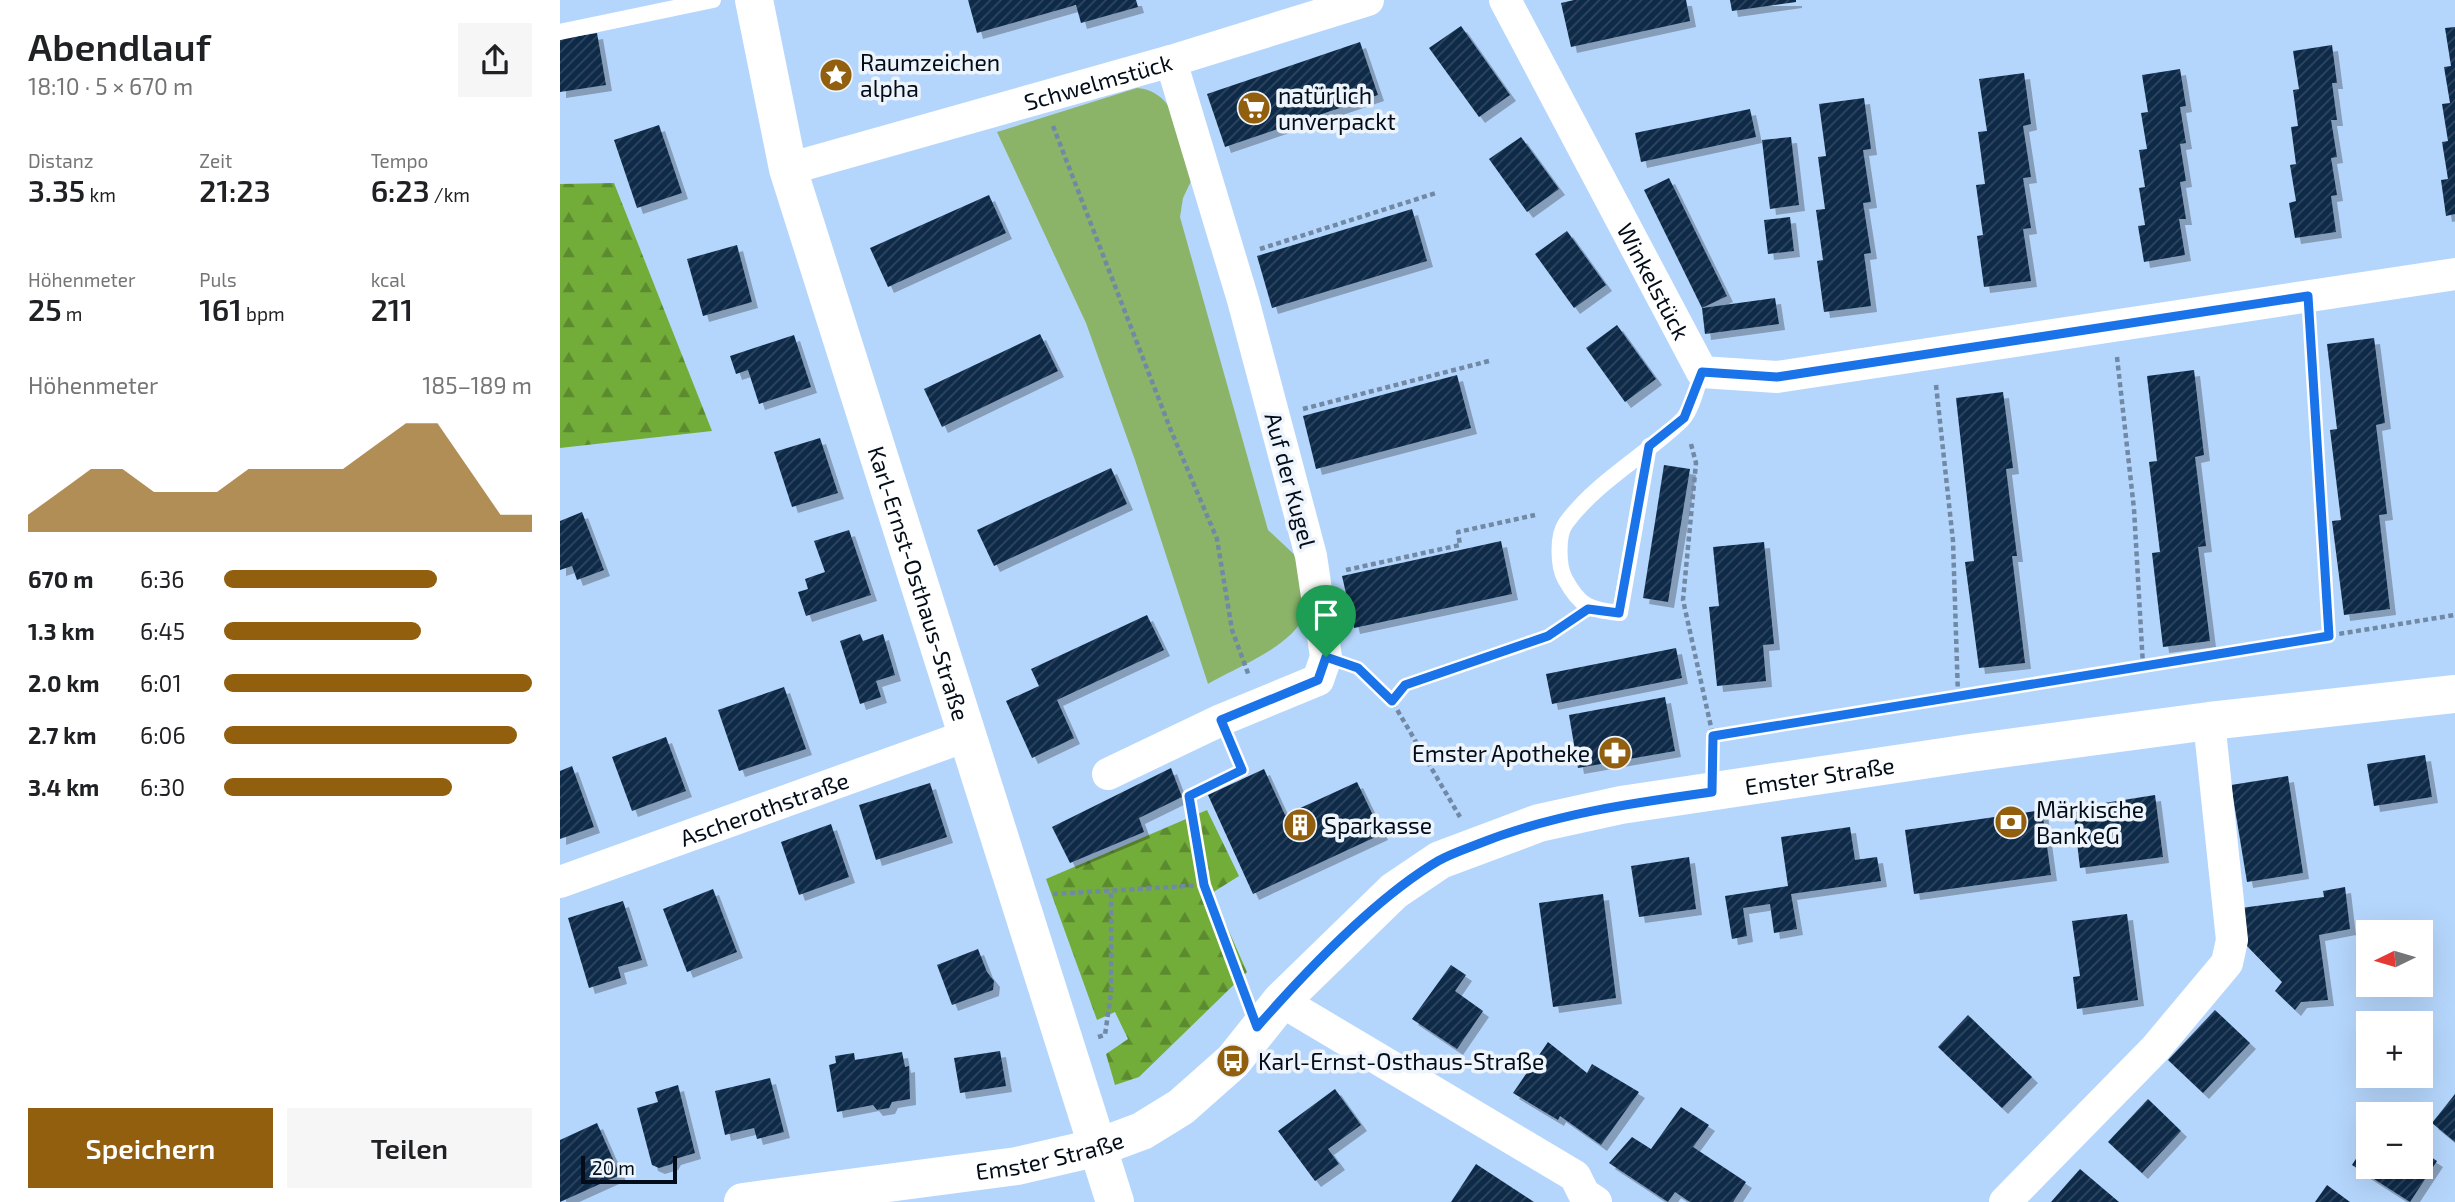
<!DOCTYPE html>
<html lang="de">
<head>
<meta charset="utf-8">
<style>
  :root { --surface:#fff; --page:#f6f6f6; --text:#202124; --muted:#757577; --accent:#915f0e }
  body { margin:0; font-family:"Exo 2",sans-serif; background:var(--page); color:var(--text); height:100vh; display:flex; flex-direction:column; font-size:26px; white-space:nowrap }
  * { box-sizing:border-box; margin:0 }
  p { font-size:23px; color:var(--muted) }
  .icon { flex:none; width:38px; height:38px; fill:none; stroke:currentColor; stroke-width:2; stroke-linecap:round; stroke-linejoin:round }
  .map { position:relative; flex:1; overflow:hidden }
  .sheet { display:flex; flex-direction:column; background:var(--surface); width:560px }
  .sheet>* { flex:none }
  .needle { width:46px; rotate:265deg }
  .fabs { position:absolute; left:1796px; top:920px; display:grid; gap:14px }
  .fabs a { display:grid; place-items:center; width:77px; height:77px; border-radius:0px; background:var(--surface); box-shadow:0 7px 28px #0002; font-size:35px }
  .scale { position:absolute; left:21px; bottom:18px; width:96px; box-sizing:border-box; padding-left:7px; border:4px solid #030d19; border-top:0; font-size:19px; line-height:24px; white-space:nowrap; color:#030d19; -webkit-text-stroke:5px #edf4fc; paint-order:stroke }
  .pin { position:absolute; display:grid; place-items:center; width:60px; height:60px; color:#fff; margin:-72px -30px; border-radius:50% 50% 50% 0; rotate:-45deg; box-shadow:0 0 7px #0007 }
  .pin .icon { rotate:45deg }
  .round { display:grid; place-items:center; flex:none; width:74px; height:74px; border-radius:0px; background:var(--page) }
  .headline { display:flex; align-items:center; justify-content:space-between; height:119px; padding:0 28px }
  h1 { font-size:38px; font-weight:600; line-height:52px }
  .metrics { display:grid; grid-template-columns:repeat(3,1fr); gap:10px; height:119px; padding:7px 28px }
  .metrics div { display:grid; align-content:center }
  .metrics b { font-size:30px; font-weight:600 }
  .metrics small { font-size:19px; font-weight:400 }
  .metrics p { font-size:19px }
  .chart { height:196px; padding:14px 28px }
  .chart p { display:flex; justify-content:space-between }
  .chart svg { width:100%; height:126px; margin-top:7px; fill:var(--accent); opacity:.7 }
  .cta { display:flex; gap:14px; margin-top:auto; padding:14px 28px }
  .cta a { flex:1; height:80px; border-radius:0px; background:var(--accent); color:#fff; font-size:28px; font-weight:600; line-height:80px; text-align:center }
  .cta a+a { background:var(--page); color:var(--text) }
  ul { padding:0 28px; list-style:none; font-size:23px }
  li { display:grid; grid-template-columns:112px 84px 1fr; align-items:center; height:52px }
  li i { height:18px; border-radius:9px; background:var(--accent) }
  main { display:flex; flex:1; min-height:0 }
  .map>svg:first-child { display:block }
</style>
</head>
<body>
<main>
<section class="sheet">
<div class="headline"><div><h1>Abendlauf</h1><p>18:10 · 5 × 670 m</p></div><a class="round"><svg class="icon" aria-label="share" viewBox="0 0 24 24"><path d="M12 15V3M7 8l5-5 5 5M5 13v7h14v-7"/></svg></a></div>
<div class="metrics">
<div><p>Distanz</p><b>3.35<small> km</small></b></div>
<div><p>Zeit</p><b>21:23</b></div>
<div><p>Tempo</p><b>6:23<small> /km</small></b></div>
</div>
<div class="metrics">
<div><p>Höhenmeter</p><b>25<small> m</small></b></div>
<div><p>Puls</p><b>161<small> bpm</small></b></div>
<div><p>kcal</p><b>211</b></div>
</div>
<div class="chart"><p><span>Höhenmeter</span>185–189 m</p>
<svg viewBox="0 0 160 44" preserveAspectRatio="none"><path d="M0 44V38L10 30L20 22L30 22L40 30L50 30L60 30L70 22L80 22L90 22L100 22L110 14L120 6L130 6L140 22L150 38L160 38V44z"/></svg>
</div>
<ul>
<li><b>670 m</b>6:36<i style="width:69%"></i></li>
<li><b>1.3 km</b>6:45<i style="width:64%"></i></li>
<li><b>2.0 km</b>6:01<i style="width:100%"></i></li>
<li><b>2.7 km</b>6:06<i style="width:95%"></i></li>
<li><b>3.4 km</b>6:30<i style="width:74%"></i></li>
</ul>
<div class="cta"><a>Speichern</a><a>Teilen</a></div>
</section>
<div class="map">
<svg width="1895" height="1202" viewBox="0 0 1895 1202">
  <defs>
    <pattern id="forest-firs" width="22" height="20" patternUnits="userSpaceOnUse" patternTransform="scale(1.75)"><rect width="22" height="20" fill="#73ad39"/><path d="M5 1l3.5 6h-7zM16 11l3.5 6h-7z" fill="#5c8b2f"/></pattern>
    <pattern id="building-hatch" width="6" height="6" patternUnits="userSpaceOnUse" patternTransform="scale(1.75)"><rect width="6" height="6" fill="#0f2a48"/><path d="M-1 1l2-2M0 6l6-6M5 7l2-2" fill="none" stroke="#30465f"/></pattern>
    <filter id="shadow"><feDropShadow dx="6" dy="6" stdDeviation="0" flood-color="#0004"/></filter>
  </defs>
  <rect width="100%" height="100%" fill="#b5d6fc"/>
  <path fill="#8bb469" d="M577,88C618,91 623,143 634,175L623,198L620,217L708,530L739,559C741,575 745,592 745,608C744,642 675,668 648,684L575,460L526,323L437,132Z"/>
  <g fill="url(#forest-firs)">
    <polygon points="54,183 152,431 0,448 0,184"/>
    <polygon points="647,810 679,876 652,893 687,972 579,1077 555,1085 546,1054 568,1039 555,1012 537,1020 486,879"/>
  </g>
  <g fill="url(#building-hatch)" filter="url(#shadow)">
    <polygon points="408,0 576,0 578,7 521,23 516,5 417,33"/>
    <polygon points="1014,0 1126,0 1130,21 1011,47 1001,3"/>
    <polygon points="1170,0 1236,0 1236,2 1172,11"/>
    <polygon points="901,26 950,95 919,117 869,48"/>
    <polygon points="1895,27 1895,214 1886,216 1881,180 1888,179 1882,142 1888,141 1882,104 1890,103 1884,67 1891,66 1885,28"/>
    <polygon points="37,33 46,85 0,92 0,39"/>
    <polygon points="800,42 818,95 665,147 647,94"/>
    <polygon points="1772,45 1777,83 1772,83 1777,120 1771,120 1777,157 1771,158 1777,195 1771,196 1776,232 1735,238 1729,203 1736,201 1730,165 1736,164 1731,127 1738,126 1733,90 1739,89 1733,51"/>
    <polygon points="1620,69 1626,106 1620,107 1626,143 1620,144 1626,181 1620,182 1626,219 1619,219 1625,255 1584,262 1578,226 1585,225 1579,188 1585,187 1579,150 1587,149 1581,113 1588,112 1582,75"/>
    <polygon points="1464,73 1471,124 1463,126 1471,177 1463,178 1471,228 1463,229 1471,281 1424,287 1417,236 1423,235 1416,185 1425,184 1418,132 1427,131 1419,79"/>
    <polygon points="1304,98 1311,149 1303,150 1311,202 1303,203 1311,253 1304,254 1311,306 1264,312 1257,261 1263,260 1256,210 1265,209 1258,157 1266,156 1259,104"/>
    <polygon points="1190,109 1196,137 1081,162 1075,133"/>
    <polygon points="99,125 122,193 77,208 54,140"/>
    <polygon points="961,137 999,189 967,212 929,159"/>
    <polygon points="1231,137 1239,205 1210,209 1202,140"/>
    <polygon points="1109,178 1167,296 1142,308 1084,190"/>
    <polygon points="429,195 446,233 328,287 310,248"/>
    <polygon points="852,209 867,261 712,308 697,256"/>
    <polygon points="1230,217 1234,251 1208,254 1204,220"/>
    <polygon points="1007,231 1046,285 1014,308 975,254"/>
    <polygon points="177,245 192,302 143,316 127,259"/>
    <polygon points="1215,298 1219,324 1145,334 1142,308"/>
    <polygon points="1057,325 1096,379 1065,402 1026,348"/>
    <polygon points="480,334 498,371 382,427 364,389"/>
    <polygon points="234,335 251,387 199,404 188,370 176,374 170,356"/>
    <polygon points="1814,338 1825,423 1816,425 1827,514 1819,515 1830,609 1784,615 1772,521 1781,520 1770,430 1777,429 1767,344"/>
    <polygon points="1634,370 1644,455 1635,457 1646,546 1638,547 1650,641 1603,647 1592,553 1600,552 1589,462 1597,461 1587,376"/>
    <polygon points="897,375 911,428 756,469 743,416"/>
    <polygon points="1443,392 1453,468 1446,469 1457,556 1452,556 1465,663 1419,668 1405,562 1414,561 1396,398"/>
    <polygon points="260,438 278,493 232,507 214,452"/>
    <polygon points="1104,465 1130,469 1108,602 1083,598"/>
    <polygon points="551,468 567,504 434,566 417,530"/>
    <polygon points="22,512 44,570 17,580 12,566 0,570 0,521"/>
    <polygon points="289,530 311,595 246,616 238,592 248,589 245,579 265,572 254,541"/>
    <polygon points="941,541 952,594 794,628 782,576"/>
    <polygon points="1204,542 1214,644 1203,645 1206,681 1157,686 1149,607 1159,606 1153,547"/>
    <polygon points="587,615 604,650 497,700 514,738 472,758 446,701 479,686 471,669"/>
    <polygon points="300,634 303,641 323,634 335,675 316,681 321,697 300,704 280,641"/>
    <polygon points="1116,648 1122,678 992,704 986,674"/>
    <polygon points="224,687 246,749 179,771 158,710"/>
    <polygon points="1105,697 1115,751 1018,768 1009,715"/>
    <polygon points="106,737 126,791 72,811 52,757"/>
    <polygon points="1865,755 1872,797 1814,806 1807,764"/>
    <polygon points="12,766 34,827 0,839 0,771"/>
    <polygon points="611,768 622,797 579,818 584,832 510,863 492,827"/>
    <polygon points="704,769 725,815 797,782 822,834 693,894 648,795"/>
    <polygon points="1728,776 1743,873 1687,882 1671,785"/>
    <polygon points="370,783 387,837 316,860 299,805"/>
    <polygon points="1595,795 1603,857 1520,868 1513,808"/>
    <polygon points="1482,810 1491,875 1354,894 1345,830"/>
    <polygon points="271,824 289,877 239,895 221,842"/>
    <polygon points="1290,827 1295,860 1317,857 1321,881 1231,894 1237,929 1214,933 1210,904 1183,908 1187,936 1172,939 1165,896 1228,886 1221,837"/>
    <polygon points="1129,857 1136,909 1079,917 1071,866"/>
    <polygon points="1785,887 1790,929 1759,935 1768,1000 1741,1002 1735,1010 1715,991 1722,982 1686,945 1681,908 1764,897 1763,891"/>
    <polygon points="153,889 177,952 127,972 103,909"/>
    <polygon points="1043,894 1056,998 993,1007 979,903"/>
    <polygon points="63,901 82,960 58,967 61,978 29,988 8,918"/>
    <polygon points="1567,914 1578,1000 1517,1009 1513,977 1520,976 1512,921"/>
    <polygon points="418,949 427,972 434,981 433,990 392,1005 377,965"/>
    <polygon points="891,965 906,975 895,991 923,1011 897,1049 852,1019"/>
    <polygon points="1655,1010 1690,1043 1643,1093 1608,1060"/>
    <polygon points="1408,1015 1472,1077 1442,1108 1378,1047"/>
    <polygon points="988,1042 1027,1073 1032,1064 1079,1092 1041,1145 1000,1116 998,1120 953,1093"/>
    <polygon points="440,1051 446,1086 400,1093 394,1058"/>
    <polygon points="342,1052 345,1067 349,1066 350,1099 332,1102 329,1108 317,1110 313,1105 277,1112 269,1065 276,1063 275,1056 294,1053 295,1060"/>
    <polygon points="210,1078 224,1132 197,1139 194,1128 165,1135 155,1091"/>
    <polygon points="118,1085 135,1153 115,1159 112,1164 99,1168 92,1165 77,1108 98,1102 95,1092"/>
    <polygon points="775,1089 801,1125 768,1149 779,1164 755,1181 718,1131"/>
    <polygon points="1895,1094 1895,1142 1872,1123"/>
    <polygon points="1588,1099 1621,1131 1582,1173 1548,1142"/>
    <polygon points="1121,1107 1149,1125 1133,1147 1186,1182 1173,1202 1130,1202 1115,1192 1108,1202 1049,1163 1072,1137 1091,1149"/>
    <polygon points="37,1123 60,1175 0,1202 0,1140"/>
    <polygon points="1808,1140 1808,1167 1860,1167 1860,1150 1877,1161 1850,1202 1792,1165"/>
    <polygon points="916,1164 974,1202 891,1202"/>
    <polygon points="1520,1169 1559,1202 1491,1202"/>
    <polygon points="1767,1185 1790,1202 1755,1202"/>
  </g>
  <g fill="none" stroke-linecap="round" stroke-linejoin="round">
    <g stroke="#7189a5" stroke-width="4.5" stroke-dasharray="5 3.5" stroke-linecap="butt">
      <polyline points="493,126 610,428 657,539 672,630 689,676"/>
      <polyline points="700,249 876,193"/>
      <polyline points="1750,328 1769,636"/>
      <polyline points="1557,357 1574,509 1583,666"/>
      <polyline points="1376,385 1393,541 1398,696"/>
      <polyline points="743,409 929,361"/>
      <polyline points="1131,444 1136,463 1123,600 1153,736"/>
      <polyline points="786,570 900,545 898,532 975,515"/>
      <polyline points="796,668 832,701 900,817"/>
      <polyline points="832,701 845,685 988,636 1010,621"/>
      <polyline points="672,747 682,770 630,796 644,885 684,993"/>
      <polyline points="1153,756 1153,736 1895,615"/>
      <polyline points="493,894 644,885"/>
      <polyline points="538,1037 545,1035 551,993 551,889"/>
    </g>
    <g stroke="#fff" stroke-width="16">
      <polyline points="0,32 153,0"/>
      <path d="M1089,446L1060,613C1029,609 1021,608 1005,579C998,566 997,535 1006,523C1037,481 1085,456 1122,420C1132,410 1137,386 1142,372"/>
    </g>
    <g stroke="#fff" stroke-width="32">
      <path id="s1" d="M945,0L1142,372L1217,377L1895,274"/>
      <path id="s2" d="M228,169L611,61L808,0"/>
      <polyline points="548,774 661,720 758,680 766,657 751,556 683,300 611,61"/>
      <path id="s3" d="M0,882L409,735"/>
      <polyline points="721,1001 1015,1176 1024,1194 1036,1202"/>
      <polyline points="1445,1202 1595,1049 1667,963 1672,940 1649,721"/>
    </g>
    <g stroke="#fff" stroke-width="38">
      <path id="s4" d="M194,0L228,169L555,1202"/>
      <path id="s5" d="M183,1202L457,1166L539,1147L582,1131L621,1107L673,1061L721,1001L834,891L880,860L979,823L1061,805L1410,753L1649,721L1895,694"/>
    </g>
  </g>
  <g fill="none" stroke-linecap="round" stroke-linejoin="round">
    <defs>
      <path id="route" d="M1748,296L1769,636L1153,736L1152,792C1072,803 993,814 918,844C905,849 890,854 878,861C814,899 747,970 697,1027L644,885L629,796L682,770L661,720L758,680L766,657L798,668L832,701L845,685L988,636L1028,609L1059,613L1089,446L1124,418L1142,372L1217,377Z"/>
    </defs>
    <use href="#route" stroke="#fff" stroke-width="14"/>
    <use href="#route" stroke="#1a73e8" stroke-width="9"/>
  </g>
  <defs>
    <symbol id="sight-disc" viewBox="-11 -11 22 22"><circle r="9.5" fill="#915f0e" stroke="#edf4fc"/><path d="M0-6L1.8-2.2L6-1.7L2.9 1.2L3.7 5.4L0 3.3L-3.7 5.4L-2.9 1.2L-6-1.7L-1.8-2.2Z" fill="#fff"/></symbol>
    <symbol id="supermarket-disc" viewBox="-11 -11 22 22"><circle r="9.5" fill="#915f0e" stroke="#edf4fc"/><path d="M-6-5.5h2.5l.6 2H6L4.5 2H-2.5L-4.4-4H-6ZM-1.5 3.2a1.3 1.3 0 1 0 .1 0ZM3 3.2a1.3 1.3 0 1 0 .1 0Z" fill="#fff"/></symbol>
    <symbol id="pharmacy-disc" viewBox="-11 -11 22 22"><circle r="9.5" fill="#915f0e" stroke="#edf4fc"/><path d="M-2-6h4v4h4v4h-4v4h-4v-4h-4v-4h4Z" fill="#fff"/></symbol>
    <symbol id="bank-disc" viewBox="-11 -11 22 22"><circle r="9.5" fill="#915f0e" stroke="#edf4fc"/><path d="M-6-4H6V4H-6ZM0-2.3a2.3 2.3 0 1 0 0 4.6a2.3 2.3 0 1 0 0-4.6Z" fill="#fff"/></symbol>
    <symbol id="building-disc" viewBox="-11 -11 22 22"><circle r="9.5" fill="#915f0e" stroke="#edf4fc"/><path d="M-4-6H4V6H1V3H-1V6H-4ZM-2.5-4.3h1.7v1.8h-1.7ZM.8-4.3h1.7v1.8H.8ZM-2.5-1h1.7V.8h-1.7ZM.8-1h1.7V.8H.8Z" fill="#fff"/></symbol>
    <symbol id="bus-disc" viewBox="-11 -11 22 22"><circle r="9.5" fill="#915f0e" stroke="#edf4fc"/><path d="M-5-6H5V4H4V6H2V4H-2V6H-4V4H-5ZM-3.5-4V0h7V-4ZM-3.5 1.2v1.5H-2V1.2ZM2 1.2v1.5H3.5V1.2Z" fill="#fff"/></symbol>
  </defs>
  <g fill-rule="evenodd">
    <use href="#sight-disc" x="257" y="56" width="38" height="38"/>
    <use href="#supermarket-disc" x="675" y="89" width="38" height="38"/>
    <use href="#pharmacy-disc" x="1036" y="734" width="38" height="38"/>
    <use href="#bank-disc" x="1432" y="803" width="38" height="38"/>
    <use href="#building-disc" x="721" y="806" width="38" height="38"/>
    <use href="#bus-disc" x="654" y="1042" width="38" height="38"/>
  </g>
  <g text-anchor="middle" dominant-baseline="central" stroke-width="7" stroke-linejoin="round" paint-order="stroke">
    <g font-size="23" fill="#030d19" stroke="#edf4fc" text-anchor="start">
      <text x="300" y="62">Raumzeichen<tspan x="300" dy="26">alpha</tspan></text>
      <text x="718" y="95">natürlich<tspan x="718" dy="26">unverpackt</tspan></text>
      <text x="1030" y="753" text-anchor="end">Emster Apotheke</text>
      <text x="1476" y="809">Märkische<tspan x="1476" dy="26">Bank eG</tspan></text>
      <text x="764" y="825">Sparkasse</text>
      <text x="698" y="1061">Karl-Ernst-Osthaus-Straße</text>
    </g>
    <g font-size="23" fill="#030d19" stroke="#edf4fc">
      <text stroke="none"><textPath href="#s2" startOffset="322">Schwelmstück</textPath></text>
      <text stroke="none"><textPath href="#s1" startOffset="318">Winkelstück</textPath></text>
      <text transform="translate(731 480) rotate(75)">Auf der Kugel</text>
      <text stroke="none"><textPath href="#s4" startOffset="607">Karl-Ernst-Osthaus-Straße</textPath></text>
      <text stroke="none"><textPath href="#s5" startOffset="1202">Emster Straße</textPath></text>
      <text stroke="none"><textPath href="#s3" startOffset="217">Ascherothstraße</textPath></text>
      <text stroke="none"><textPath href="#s5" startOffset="310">Emster Straße</textPath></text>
    </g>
  </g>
</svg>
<div class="fabs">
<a><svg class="needle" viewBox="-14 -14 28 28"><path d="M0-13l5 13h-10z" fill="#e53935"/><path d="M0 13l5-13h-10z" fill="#757577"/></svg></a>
<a>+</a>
<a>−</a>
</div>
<div class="scale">20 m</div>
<div class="pin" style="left:766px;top:657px;background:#1e9e55"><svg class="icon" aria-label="arrive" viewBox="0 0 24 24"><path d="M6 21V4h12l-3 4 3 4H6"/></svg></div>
</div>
</main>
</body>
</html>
